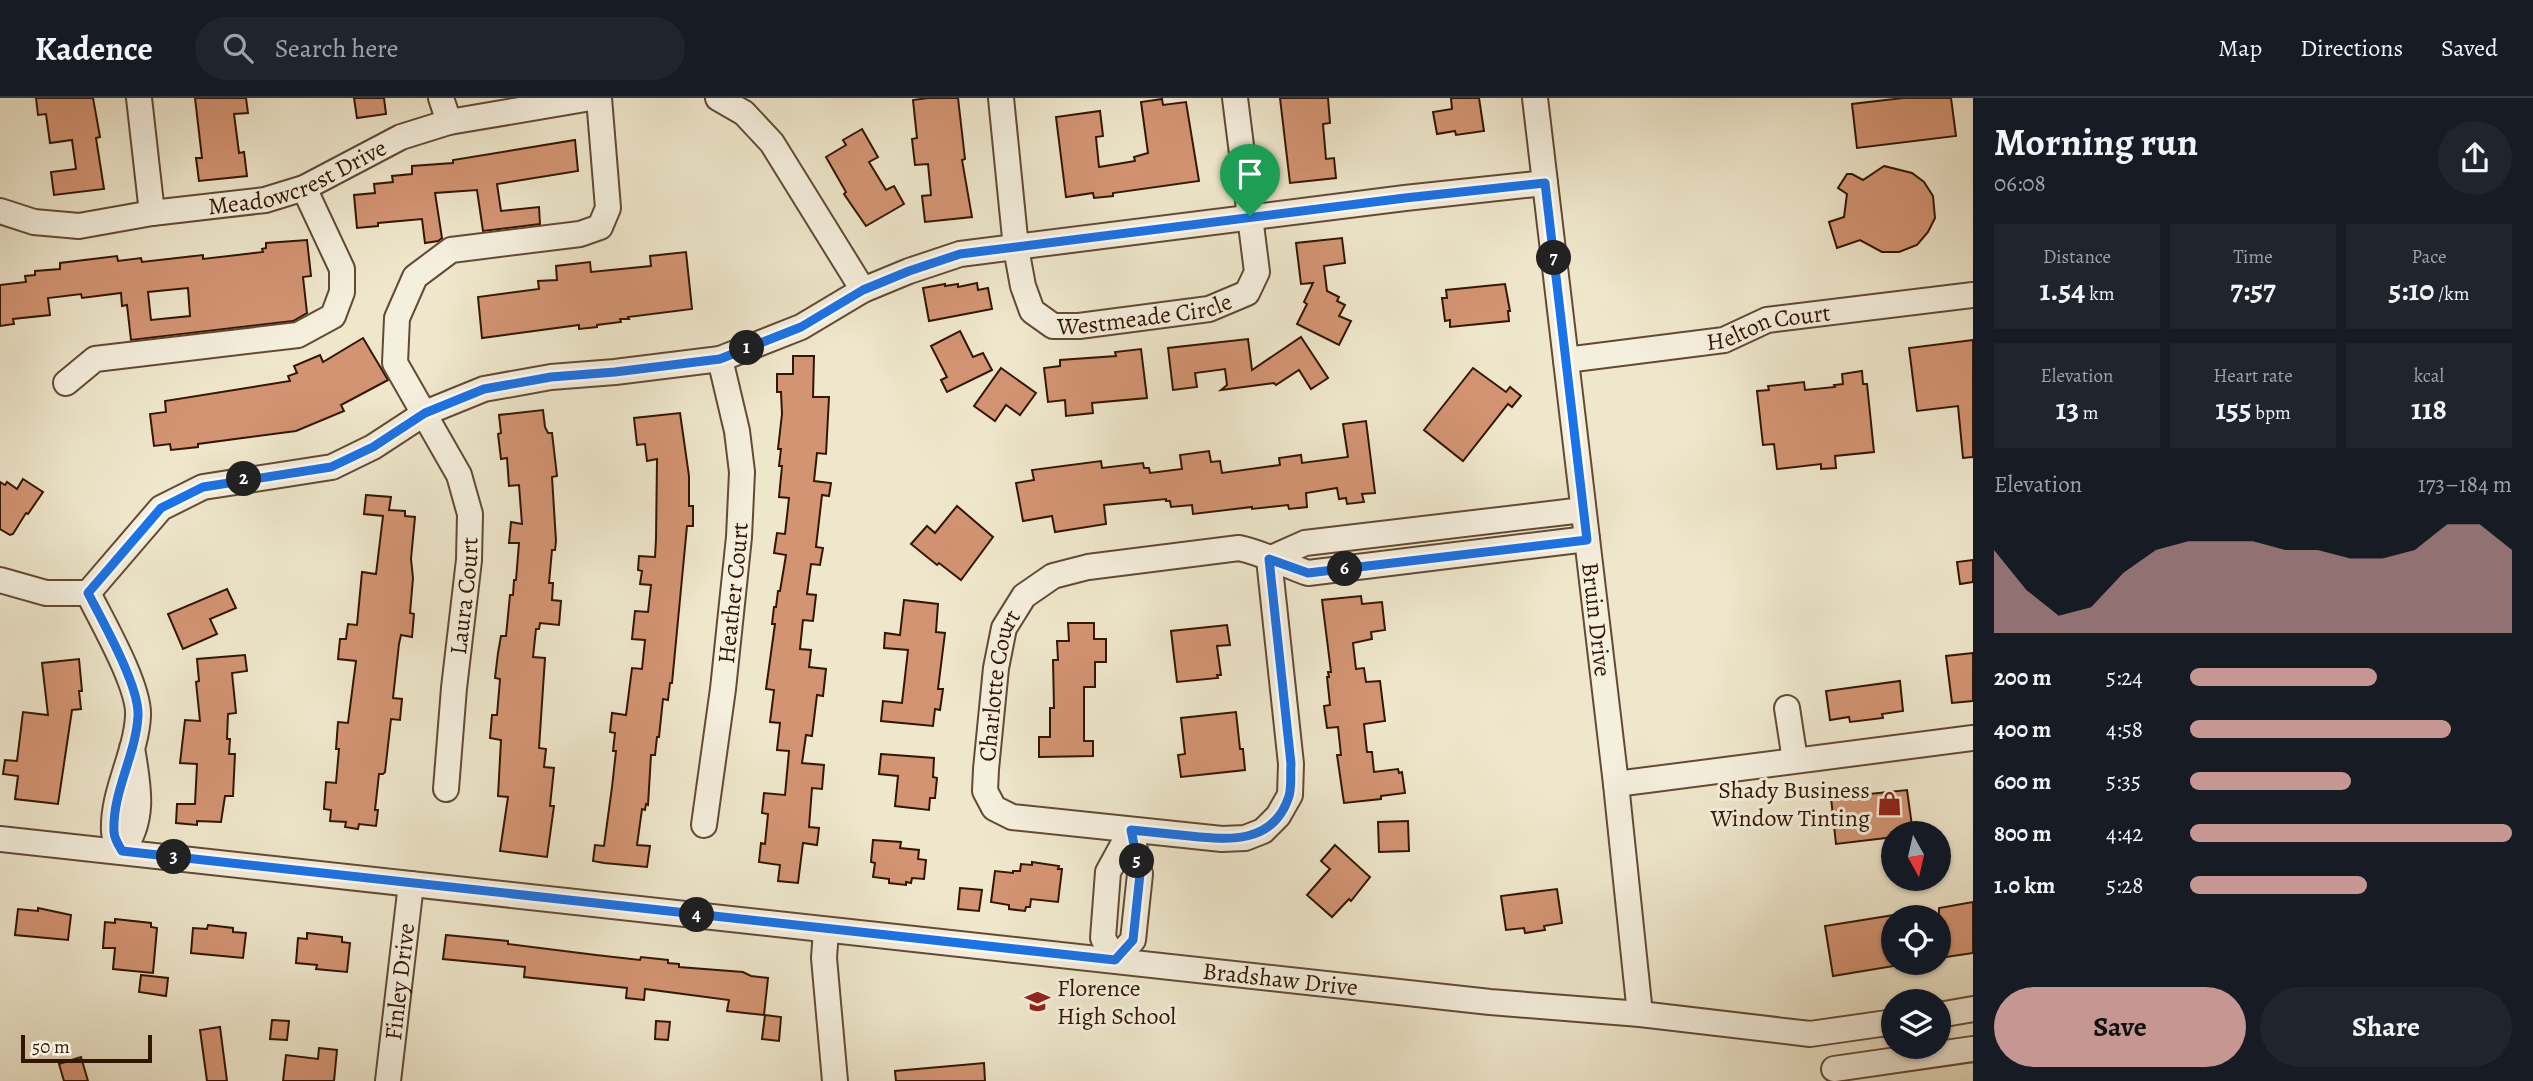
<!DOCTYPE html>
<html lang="en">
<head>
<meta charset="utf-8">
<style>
  :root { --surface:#171b24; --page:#20242c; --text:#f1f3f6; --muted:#9ea1a6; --line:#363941; --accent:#c59692 }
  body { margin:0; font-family:Alegreya,serif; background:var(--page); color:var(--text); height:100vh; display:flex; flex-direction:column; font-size:26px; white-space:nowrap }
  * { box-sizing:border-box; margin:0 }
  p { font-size:23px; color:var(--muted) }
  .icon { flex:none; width:38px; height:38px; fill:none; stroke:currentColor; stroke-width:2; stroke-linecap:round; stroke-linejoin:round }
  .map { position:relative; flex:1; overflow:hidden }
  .panel { display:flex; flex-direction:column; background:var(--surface); width:560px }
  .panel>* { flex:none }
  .needle { width:46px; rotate:172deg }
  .tools { position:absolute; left:1881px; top:723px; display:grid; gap:14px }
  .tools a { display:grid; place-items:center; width:70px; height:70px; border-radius:50%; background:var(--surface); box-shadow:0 2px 5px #0004; font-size:35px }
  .scale { position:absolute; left:21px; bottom:18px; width:131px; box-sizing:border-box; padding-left:7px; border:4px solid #331602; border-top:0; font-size:19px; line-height:24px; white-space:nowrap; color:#331602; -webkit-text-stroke:5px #f5efde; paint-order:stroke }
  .pin { position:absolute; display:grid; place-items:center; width:60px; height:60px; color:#fff; margin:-72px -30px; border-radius:50% 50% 50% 0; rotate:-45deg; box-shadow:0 0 7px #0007 }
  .pin .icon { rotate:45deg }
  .km { position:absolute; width:35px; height:35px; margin:-18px; border-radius:50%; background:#222; color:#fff; font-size:19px; line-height:35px; text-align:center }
  .round { display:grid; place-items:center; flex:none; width:74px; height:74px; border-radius:37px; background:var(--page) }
  .summary { display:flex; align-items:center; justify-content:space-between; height:119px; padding:0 21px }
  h1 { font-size:38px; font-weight:700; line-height:52px }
  .stats { display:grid; grid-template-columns:repeat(3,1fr); gap:10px; height:119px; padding:7px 21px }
  .stats div { display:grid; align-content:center; border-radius:0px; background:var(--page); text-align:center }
  .stats b { font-size:30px; font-weight:700 }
  .stats small { font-size:19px; font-weight:400 }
  .stats p { font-size:19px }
  .chart { height:196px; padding:14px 21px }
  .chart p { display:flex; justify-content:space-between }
  .chart svg { width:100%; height:126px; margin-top:7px; fill:var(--accent); opacity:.7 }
  .cta { display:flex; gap:14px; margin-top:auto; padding:14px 21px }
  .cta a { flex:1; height:80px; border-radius:42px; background:var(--accent); color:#111; font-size:28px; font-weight:700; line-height:80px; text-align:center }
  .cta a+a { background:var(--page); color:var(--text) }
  ul { padding:0 21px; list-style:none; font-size:23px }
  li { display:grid; grid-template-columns:112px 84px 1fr; align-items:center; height:52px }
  li i { height:18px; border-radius:9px; background:var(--accent) }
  header { display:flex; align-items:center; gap:42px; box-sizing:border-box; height:98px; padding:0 35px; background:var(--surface); border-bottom:2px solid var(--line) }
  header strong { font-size:33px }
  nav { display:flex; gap:38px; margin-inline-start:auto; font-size:24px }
  .search { width:490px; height:63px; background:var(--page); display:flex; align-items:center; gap:18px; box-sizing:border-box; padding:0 24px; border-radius:38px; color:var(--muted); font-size:26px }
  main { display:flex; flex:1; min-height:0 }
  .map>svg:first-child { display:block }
</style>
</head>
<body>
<header>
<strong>Kadence</strong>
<div class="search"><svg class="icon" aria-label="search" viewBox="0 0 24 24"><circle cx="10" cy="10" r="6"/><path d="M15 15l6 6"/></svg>Search here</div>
<nav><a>Map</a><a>Directions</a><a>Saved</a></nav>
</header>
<main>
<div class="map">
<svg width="1973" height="983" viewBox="0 0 1973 983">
  <rect width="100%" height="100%" fill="#efe7cc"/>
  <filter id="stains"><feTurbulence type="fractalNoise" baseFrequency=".00286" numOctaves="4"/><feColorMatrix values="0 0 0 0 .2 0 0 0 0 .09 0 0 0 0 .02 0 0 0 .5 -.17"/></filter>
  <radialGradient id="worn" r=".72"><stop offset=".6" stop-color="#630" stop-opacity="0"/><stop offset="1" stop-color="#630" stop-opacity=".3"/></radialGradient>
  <g fill="#d39473" stroke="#331602" stroke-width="2" fill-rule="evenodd">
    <polygon points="36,0 93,0 100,39 96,40 104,91 54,97 51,74 76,71 72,42 50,45 46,16 38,17"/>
    <polygon points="195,0 246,0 248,15 234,16 239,55 244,54 247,78 199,83 196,60 202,60"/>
    <polygon points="354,0 384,0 386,16 357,20"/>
    <polygon points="928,0 958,0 965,61 962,62 972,119 925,124 922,98 931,97 928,66 915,67 912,41 917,40 913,2"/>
    <polygon points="1280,0 1328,0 1330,25 1323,26 1326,61 1334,60 1336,80 1290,85"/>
    <polygon points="1451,0 1479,0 1484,33 1456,37 1455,33 1437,36 1433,14 1452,11"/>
    <polygon points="1903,0 1951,0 1956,38 1857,50 1852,6"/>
    <polygon points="1162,1 1163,7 1186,4 1199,83 1113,95 1113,98 1094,100 1093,95 1066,99 1056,19 1100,13 1103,38 1096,39 1099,69 1135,63 1134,59 1148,55 1141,4"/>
    <polygon points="862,31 878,59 869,64 886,92 894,88 904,106 866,128 844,96 846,94 826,59 846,47 843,42"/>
    <polygon points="575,42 578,73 497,86 501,113 539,109 540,126 483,133 477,92 435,95 442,140 438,143 425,145 422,121 378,125 378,128 357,130 354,97 375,95 374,86 393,84 392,78 412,76 412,68 453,65 453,62"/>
    <polygon points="1884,68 1912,75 1924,84 1933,98 1935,120 1928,134 1917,147 1899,154 1882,154 1860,142 1837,150 1829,124 1844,119 1847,96 1838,90 1847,76 1852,76 1863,82"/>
    <polygon points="1342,140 1345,165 1324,168 1327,193 1339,199 1337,203 1345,207 1339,218 1351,223 1339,247 1297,226 1307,206 1304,204 1313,185 1301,186 1296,145"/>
    <path d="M307,142L311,178L303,179L307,215L293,223L131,242L127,207L122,208L121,195L82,200L81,196L48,200L50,217L13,221L14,226L0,228V187L26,184L25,178L35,177V173L60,171V165L117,158L118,163L141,160L142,164L203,157V161L263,154L262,151L266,150V145ZM188,190L190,218L151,222L148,194Z"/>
    <polygon points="686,154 692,211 628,219 629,221 620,221 621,224 597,227 597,229 579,231 579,227 482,240 478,199 539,191 538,183 557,182 556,168 590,164 591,174 651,168 650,158"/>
    <polygon points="977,185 978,192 988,190 992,211 929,223 923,190 945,186 945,188 958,186 958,189"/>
    <polygon points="1505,186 1510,213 1508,213 1509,223 1450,229 1450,222 1445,223 1442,200 1447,200 1446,192"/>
    <polygon points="960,233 973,259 983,255 992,272 947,294 941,282 947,279 931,248"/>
    <polygon points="1301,239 1328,280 1311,291 1299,272 1276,287 1274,285 1221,292 1227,287 1225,271 1195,275 1197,289 1173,292 1168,250 1248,241 1252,272"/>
    <polygon points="363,240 388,282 341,307 344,313 296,333 198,346 198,349 171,352 170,346 154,348 150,316 166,314 165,303 290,283 288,278 297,275 294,268 320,257 323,264"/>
    <polygon points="1973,242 1973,359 1963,360 1958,308 1917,313 1909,250"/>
    <polygon points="1141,251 1147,300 1092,305 1093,315 1066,318 1065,302 1048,304 1044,270 1060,268 1060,262 1116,258 1115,254"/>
    <polygon points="793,258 814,258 813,299 829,299 826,356 817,355 814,383 831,385 829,398 822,397 816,449 823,450 820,467 811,466 807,496 816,497 813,523 803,522 800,551 811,552 809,569 826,571 823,598 817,597 812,638 806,637 802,665 824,667 822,691 812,690 809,729 819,730 817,747 803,745 798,785 778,783 780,767 759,764 761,745 765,746 768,716 762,715 764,695 785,697 789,653 777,652 780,625 770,624 774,592 766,591 775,526 772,526 774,509 776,509 778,493 780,493 786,457 774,455 777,435 785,436 789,400 779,399 782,368 779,368 781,351 778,351 782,316 781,294 777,294 777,276 793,276"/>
    <polygon points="1001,270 1036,295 1020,317 1006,307 995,323 974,308"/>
    <polygon points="1473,270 1506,294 1510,289 1521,298 1512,309 1508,306 1463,363 1424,332"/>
    <polygon points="1862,273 1863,286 1867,286 1874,354 1835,358 1836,370 1821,371 1821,366 1777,371 1774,346 1763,347 1757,293 1769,292 1768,288 1804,284 1805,292 1835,289 1834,287 1843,286 1842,276"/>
    <polygon points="543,312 545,329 548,335 552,335 557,378 552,379 556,443 555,452 552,452 549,485 553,485 552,502 561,503 559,527 540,525 539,531 536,531 533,559 545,560 539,650 546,651 544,669 554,670 550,708 554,708 547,759 500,753 508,699 498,698 501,642 490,640 492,617 497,617 500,581 495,580 498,555 501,538 506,538 510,497 513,497 514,482 516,482 519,445 509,445 511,424 522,426 519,387 509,388 507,360 501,361 498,336 501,335 499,317"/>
    <polygon points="680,315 689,378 689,408 693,408 693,428 687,428 672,585 670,585 668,602 663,601 659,639 657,639 655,657 651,657 648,707 646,706 645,712 642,711 637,747 650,748 647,769 604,765 593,763 595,747 604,748 612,689 616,653 613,653 615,635 610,634 612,615 626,617 632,570 642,571 645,542 632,541 635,513 648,514 651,487 640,486 642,473 638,472 639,458 655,459 656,441 657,361 647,363 645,346 637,347 634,320"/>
    <polygon points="1366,323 1375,395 1362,396 1364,404 1347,406 1346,400 1339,401 1337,390 1306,395 1307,409 1289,411 1288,407 1252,411 1252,409 1193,416 1192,407 1171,409 1170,403 1166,403 1166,401 1104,407 1106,426 1055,434 1052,418 1023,423 1016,385 1034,382 1032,372 1101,363 1102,370 1143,365 1144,370 1149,370 1150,375 1182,371 1180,357 1209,353 1211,364 1220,363 1222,375 1280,367 1279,360 1301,357 1302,365 1348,359 1343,326"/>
    <polygon points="23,381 43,394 28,416 26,415 13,436 10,437 0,431 0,384 5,387 7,384 17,391"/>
    <polygon points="366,397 391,399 389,412 405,413 405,418 415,419 411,461 413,480 410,515 414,516 412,539 401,537 399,546 393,600 402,601 400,622 391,621 385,674 383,676 379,676 375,712 378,712 376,728 359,726 358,731 345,729 346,724 330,723 331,712 324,711 326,684 336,685 339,651 336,651 338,624 348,625 356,563 338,561 340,541 346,541 348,526 357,527 362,474 376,476 383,418 364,416"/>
    <polygon points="957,408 993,439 961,482 939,465 937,467 911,446 927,428 935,435"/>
    <polygon points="1973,462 1973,484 1960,486 1957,464"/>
    <polygon points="227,491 236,510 210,521 217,536 183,551 168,516"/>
    <polygon points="1361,498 1362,506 1382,504 1385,532 1371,534 1372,541 1353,545 1356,571 1364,570 1366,584 1380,583 1385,623 1364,626 1367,654 1372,654 1374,674 1398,671 1399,675 1402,674 1405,695 1381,698 1381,701 1344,705 1337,657 1341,657 1338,629 1327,630 1324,608 1330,607 1327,579 1329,579 1328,574 1331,574 1322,502"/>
    <polygon points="904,502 938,506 936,534 945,535 938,591 943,591 940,612 935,611 933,628 881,623 883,603 902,605 908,552 884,550 885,535 900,537"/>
    <polygon points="1068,525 1094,525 1094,541 1106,541 1106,564 1095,564 1095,589 1084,589 1084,643 1093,643 1093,658 1039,659 1039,639 1050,639 1050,610 1054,610 1053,562 1058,562 1057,543 1069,543"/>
    <polygon points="1227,527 1230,547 1217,548 1221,577 1217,577 1218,580 1177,584 1171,533"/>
    <polygon points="1973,555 1973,603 1952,605 1946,558"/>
    <polygon points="245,557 247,573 232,575 236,615 228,616 227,641 230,641 229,656 235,656 233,698 225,698 221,724 197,723 197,727 176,725 177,706 195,706 197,666 180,665 185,622 200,623 196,584 199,583 197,561"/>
    <polygon points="79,561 82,593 79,593 81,611 72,612 58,706 15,701 18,678 3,676 5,662 17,663 23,614 48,617 42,565"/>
    <polygon points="1900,583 1903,613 1882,616 1883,620 1850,624 1849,619 1830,622 1826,593"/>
    <polygon points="1236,614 1240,651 1243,651 1245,672 1181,679 1178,657 1185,656 1181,620"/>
    <polygon points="881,656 934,660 933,679 937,680 935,700 930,700 929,712 895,708 898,678 879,676"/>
    <polygon points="1907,692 1913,735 1894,735 1894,739 1836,746 1831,700"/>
    <polygon points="1408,723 1409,753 1379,754 1378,724"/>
    <polygon points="873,742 901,744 900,750 919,752 918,761 926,762 924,781 912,780 911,785 906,784 906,787 889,785 889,781 873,779 875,765 871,764"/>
    <polygon points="1335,747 1370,779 1351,803 1349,801 1332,819 1307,797 1330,771 1321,763"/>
    <polygon points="1032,764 1059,768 1058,771 1062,771 1058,804 1031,801 1030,809 1026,809 1025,813 1009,811 1009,807 991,804 995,773 1013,775 1013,773 1020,773 1021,766 1032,767"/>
    <polygon points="960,790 982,792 979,813 958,811"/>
    <polygon points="1557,791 1562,825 1544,828 1545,832 1525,835 1524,830 1506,832 1501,798"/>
    <polygon points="1973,804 1973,855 1939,860 1939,810"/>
    <polygon points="38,810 71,817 68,842 15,837 18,811 38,813"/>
    <polygon points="1894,817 1894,868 1833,878 1825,828"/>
    <polygon points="115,821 151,825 151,829 157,830 153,875 113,871 115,850 103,850 105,824 115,825"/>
    <polygon points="208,827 233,830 233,834 246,835 243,860 191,855 193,830 207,831"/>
    <polygon points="307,835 342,839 342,844 350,845 347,874 316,871 317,867 296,865 298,840 307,841"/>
    <polygon points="446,837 508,843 508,846 596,857 640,862 641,859 668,862 668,865 679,866 679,869 743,874 751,878 768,880 764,917 727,913 729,902 645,891 644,902 626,900 627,890 524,879 525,869 443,861"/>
    <polygon points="141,877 168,880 166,898 139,894"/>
    <polygon points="765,917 781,919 779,943 762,941"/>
    <polygon points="272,922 289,923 287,942 270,941"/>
    <polygon points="656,923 670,924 668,942 655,941"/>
    <polygon points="220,929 227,983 207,983 200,932"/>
    <polygon points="319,950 337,952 334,983 283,983 286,957 318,961"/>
    <polygon points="81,959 88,983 64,983 59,966"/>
    <polygon points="984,965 985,983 896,983 895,973"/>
  </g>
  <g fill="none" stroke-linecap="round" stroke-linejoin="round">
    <defs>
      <g id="minor">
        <polyline points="139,0 152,115"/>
        <polyline points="441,0 449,24"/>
        <polyline points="718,0 744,15 772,45 863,192"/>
        <path id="s1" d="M1001,0L1016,150L1023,188L1032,213L1053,228H1079L1209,211L1247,195L1257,174L1235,0"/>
        <path id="s2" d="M1535,0L1616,686L1640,916"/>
        <path id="s3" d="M0,113L34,124L79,128L152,115L265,102L304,90L401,39L449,24L591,0"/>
        <path id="s4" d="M1566,262L1724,242L1767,222L1973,197"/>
        <polyline points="66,285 95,261 298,237 333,218 342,194 342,171 304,90"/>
        <path id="s5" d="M1269,461L1291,666L1290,697L1278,718L1263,733L1245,740L1222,741L1012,719L994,710L985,693L986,671L996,570L1004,530L1024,498L1053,478L1088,469L1239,450C1263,455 1285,467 1308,475L1587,441"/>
        <polyline points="1269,461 1305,445 1583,412"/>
        <polyline points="0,482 46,495 88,495 161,410 203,389 332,369 373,349 425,315 484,291 551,279 615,274 720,261 801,229 863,192 909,173 960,156 1405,100 1545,85"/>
        <path d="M88,495C102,523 140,589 138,618C136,657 112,694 114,734C114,740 119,747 122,753C146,721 138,687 132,650"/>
        <polyline points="1787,610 1795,662"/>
        <polyline points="1616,686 1973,640"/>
        <path id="s6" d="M446,691L454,590L469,462L470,416L459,377L395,265L397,220L415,179L451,152L580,136L600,129L608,110L599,0"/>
        <path id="s7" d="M704,727L723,591L739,439L742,374L737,333L720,261"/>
        <polygon points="1131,732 1140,776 1133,842 1115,862 1103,840 1108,774"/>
        <path id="s8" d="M0,741L1490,904L1640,916L1810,936L1894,924"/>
        <polyline points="826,832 824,860 835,983"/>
        <polyline points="1939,917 1973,911"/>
        <polyline points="1834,971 1973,951"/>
        <path id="s9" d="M388,983L411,786"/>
      </g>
    </defs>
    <use href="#minor" stroke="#624a34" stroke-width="28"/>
    <use href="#minor" stroke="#f5efde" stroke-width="24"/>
  </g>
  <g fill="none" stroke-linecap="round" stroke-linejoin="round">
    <defs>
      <path id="route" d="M1545,85L1587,442L1308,475L1269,461L1291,666C1290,675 1292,688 1289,698C1274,746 1230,742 1190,738C1170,736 1150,734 1131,732L1140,776L1133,842L1115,862L122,753C119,748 114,740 114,734C112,694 136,657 138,618C140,589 102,522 88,495L161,410L203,389L331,369L373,349L425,315L484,291L551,279L615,274L720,261L801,229L863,192L909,173L960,156L1405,100Z"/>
    </defs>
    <use href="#route" stroke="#fff" stroke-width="14"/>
    <use href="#route" stroke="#1a73e8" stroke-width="9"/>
  </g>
  <defs>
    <symbol id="shop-bare" viewBox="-9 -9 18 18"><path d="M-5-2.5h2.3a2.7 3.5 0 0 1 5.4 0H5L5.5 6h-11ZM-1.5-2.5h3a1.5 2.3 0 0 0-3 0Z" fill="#8f2418" stroke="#f5efde" stroke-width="2.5" paint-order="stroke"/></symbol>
    <symbol id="school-bare" viewBox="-9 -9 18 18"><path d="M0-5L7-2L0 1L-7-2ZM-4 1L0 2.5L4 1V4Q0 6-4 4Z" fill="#8f2418" stroke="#f5efde" stroke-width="2.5" paint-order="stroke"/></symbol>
  </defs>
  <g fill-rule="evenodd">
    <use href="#shop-bare" x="1872" y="688" width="35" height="35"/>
    <use href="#school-bare" x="1020" y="886" width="35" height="35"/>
  </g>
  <g text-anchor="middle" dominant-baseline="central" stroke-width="6" stroke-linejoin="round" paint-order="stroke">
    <g font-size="24" fill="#331602" stroke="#f5efde">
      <text stroke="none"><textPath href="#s3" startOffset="306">Meadowcrest Drive</textPath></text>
      <text stroke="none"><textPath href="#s1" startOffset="334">Westmeade Circle</textPath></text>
      <text stroke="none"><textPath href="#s4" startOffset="206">Helton Court</textPath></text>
      <text stroke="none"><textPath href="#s7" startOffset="234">Heather Court</textPath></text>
      <text stroke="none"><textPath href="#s6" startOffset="194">Laura Court</textPath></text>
      <text stroke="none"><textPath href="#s2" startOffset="525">Bruin Drive</textPath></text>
      <text stroke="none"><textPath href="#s5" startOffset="682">Charlotte Court</textPath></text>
      <text stroke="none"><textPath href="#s8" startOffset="1288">Bradshaw Drive</textPath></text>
      <text stroke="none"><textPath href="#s9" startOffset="100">Finley Drive</textPath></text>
    </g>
    <g font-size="24" fill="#331602" stroke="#f5efde" text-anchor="end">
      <text x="1870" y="692">Shady Business<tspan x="1870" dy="28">Window Tinting</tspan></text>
      <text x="1057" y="890" text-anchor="start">Florence<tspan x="1057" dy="28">High School</tspan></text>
    </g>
  </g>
  <rect width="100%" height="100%" filter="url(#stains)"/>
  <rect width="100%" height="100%" fill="url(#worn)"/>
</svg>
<div class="tools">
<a><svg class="needle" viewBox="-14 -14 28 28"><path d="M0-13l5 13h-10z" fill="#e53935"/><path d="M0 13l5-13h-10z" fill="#9ea1a6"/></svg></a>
<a><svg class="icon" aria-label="locate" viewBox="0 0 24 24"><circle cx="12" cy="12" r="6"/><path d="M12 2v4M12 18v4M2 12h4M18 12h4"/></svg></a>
<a><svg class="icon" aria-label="layers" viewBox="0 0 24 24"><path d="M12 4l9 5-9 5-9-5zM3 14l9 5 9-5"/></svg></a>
</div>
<div class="scale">50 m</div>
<div class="pin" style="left:1250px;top:118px;background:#1e9e55"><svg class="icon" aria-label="arrive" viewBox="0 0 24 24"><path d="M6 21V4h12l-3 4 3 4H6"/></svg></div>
<b class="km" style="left:747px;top:250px">1</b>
<b class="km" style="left:244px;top:381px">2</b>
<b class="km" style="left:174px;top:759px">3</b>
<b class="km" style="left:697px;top:817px">4</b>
<b class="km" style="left:1137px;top:763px">5</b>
<b class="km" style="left:1345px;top:471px">6</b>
<b class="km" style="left:1554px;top:160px">7</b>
</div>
<section class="panel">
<div class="summary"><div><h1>Morning run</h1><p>06:08</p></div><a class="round"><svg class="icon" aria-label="share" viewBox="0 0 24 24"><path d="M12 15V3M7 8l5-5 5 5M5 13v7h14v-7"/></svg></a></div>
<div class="stats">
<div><p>Distance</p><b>1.54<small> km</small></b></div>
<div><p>Time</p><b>7:57</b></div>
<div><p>Pace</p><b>5:10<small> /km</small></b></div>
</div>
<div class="stats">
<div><p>Elevation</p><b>13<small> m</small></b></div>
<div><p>Heart rate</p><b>155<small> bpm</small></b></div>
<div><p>kcal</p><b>118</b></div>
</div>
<div class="chart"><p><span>Elevation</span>173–184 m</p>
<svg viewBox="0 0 160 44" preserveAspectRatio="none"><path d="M0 44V15L10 29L20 38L30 35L40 23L50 15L60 12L70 12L80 12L90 15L100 15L110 18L120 18L130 15L140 6L150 6L160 15V44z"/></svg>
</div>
<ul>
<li><b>200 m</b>5:24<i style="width:58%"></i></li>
<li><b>400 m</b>4:58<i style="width:81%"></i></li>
<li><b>600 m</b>5:35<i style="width:50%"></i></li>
<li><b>800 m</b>4:42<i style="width:100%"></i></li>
<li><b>1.0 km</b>5:28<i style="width:55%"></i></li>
</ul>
<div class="cta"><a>Save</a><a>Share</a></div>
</section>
</main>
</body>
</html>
